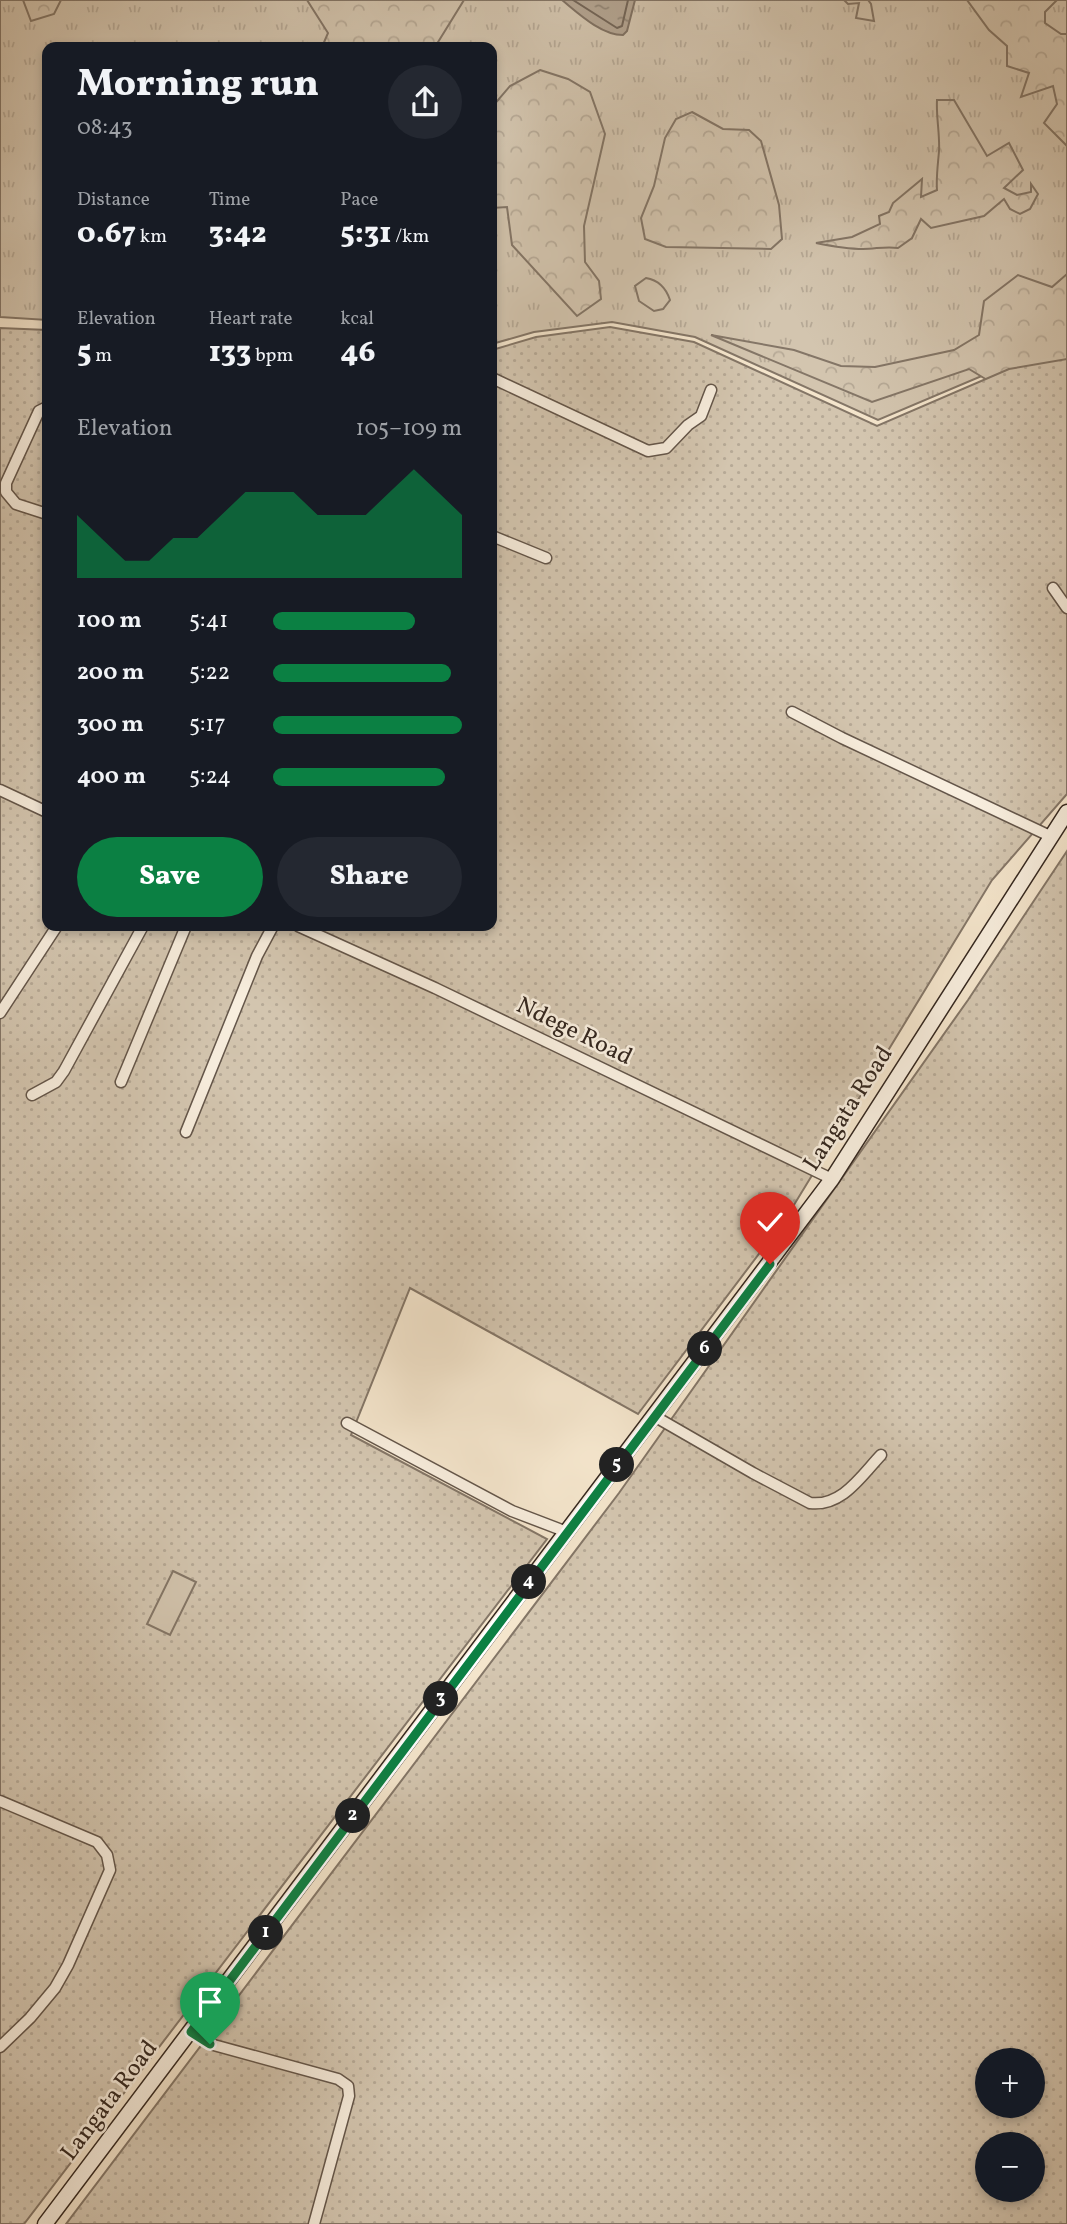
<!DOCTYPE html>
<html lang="en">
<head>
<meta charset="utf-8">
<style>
  :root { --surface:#171b24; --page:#242831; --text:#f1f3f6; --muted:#9ea1a6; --accent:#0b8043 }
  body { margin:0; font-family:Vollkorn,serif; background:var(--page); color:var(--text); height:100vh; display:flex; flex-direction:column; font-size:26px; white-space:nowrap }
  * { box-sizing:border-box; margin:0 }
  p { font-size:23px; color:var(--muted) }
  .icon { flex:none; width:38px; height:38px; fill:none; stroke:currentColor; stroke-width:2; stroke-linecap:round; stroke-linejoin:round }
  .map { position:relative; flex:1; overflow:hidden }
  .sheet { position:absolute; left:42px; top:42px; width:455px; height:889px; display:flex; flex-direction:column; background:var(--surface); border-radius:14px; box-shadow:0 4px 10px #0003 }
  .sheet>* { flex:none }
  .tools { position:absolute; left:975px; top:2048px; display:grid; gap:14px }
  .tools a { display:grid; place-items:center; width:70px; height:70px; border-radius:50%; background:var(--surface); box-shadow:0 4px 10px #0003; font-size:35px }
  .pin { position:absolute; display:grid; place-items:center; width:60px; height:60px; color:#fff; margin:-72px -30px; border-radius:50% 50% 50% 0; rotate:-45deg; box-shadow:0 0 7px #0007 }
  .pin .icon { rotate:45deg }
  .km { position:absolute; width:35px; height:35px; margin:-18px; border-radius:50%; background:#222; color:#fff; font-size:19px; line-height:35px; text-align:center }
  .round { display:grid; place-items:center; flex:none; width:74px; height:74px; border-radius:37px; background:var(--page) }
  .summary { display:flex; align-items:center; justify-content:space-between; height:119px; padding:0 35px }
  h1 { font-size:38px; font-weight:800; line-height:52px }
  .metrics { display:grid; grid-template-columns:repeat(3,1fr); gap:10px; height:119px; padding:7px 35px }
  .metrics div { display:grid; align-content:center }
  .metrics b { font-size:30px; font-weight:800 }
  .metrics small { font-size:19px; font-weight:400 }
  .metrics p { font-size:19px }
  .chart { height:196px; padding:14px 35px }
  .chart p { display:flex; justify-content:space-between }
  .chart svg { width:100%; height:126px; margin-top:7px; fill:var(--accent); opacity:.7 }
  .primary-button { display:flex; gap:14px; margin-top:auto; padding:14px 35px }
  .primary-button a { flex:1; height:80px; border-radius:42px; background:var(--accent); color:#fff; font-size:28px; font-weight:800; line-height:80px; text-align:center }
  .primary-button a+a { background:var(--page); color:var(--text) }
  ul { padding:0 35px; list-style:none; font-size:23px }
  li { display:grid; grid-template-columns:112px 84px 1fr; align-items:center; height:52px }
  li i { height:18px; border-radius:9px; background:var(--accent) }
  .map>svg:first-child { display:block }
</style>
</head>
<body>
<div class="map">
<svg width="1067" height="2224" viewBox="0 0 1067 2224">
  <defs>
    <pattern id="grass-tufts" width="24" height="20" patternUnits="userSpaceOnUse" patternTransform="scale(1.75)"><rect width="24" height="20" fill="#d3c5af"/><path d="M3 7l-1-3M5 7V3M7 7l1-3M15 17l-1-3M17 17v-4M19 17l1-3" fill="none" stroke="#b6a996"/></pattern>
    <pattern id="forest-crowns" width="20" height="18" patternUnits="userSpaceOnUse" patternTransform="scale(1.75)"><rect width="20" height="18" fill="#d3c5af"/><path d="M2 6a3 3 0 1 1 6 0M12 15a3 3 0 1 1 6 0" fill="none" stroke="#b6a996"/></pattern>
    <pattern id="garden-dots" width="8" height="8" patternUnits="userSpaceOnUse" patternTransform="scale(1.75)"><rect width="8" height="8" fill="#d3c5af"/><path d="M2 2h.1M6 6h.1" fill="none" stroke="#b6a996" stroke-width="1.8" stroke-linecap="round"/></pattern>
    <pattern id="water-ripples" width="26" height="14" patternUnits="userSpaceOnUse" patternTransform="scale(1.75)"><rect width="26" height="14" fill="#b3a491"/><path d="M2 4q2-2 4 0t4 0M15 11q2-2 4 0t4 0" fill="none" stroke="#928676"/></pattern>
  </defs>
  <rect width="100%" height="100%" fill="#f4e5cc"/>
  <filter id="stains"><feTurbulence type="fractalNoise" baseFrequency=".00286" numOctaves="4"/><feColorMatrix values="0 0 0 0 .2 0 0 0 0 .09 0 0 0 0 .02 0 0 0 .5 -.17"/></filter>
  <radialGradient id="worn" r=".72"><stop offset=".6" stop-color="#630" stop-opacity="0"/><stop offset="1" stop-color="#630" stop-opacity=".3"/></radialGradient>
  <polygon fill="url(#grass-tufts)" stroke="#847667" stroke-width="2" points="0,0 1067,0 1067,354 1010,364 878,420 695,337 612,322 534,332 492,344 492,47 47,47 47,320 0,317"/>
  <g fill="url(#forest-crowns)" stroke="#847667" stroke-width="2">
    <polygon points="23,0 61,0 54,14 31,21"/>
    <polygon points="307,0 464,0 435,47 322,47 328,33"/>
    <polygon points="844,0 868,0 871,4 874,21 856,18 859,3 848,4"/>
    <polygon points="967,0 1057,0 1045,12 1045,23 1061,34 1067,34 1067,146 1044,123 1057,104 1053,86 1021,97 1029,73 1007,66 1007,46 989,30"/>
    <polygon points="540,70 568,79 590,92 605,134 584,226 585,262 599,281 601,299 577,316 512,245 507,207 492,208 492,107 510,86"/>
    <path d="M937,100H954L987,156L1009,143L1023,170L1004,188L1017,195L1031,192V184L1038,194L1030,209L1020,214L1010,209L1004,199L984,216L931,228L921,219L912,238L898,248C885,246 876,249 863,249C847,249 831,246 816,243L852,237L880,224L879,216L889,212L893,203L922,179L921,197L937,190C936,177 938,164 939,151C940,134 936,117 937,100Z"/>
    <polygon points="692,112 723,129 749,130 761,141 779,205 782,239 771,249 666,247 645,239 641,218 654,186 665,138 676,119"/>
    <polygon points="1067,274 1067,367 1002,389 969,369 872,402 711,335 794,350 841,366 875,367 954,350 979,335 984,301 1018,275 1052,287"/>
  </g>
  <g fill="url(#garden-dots)" stroke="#847667" stroke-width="2" fill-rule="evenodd">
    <polygon points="610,327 694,342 877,426 1009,369 1067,359 1067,794 992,880 786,1218 638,1414 410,1288 351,1435 547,1539 24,2224 0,2224 0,328 47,330 47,926 492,926 492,350 536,337"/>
    <path d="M1067,851V2224H66L619,1493L968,1000ZM987,2060H1032V2105H987ZM987,2144H1032V2189H987Z"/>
  </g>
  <g fill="#d3c5af" stroke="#847667" stroke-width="2">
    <path d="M646,278C658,280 666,288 670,300L663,309L654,311L639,301L635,286Z"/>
    <polygon points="173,1571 196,1582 170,1635 147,1624"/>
  </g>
  <path fill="url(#water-ripples)" stroke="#807263" stroke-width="2" d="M562,0H635L627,31L623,35C601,35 578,13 562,0Z"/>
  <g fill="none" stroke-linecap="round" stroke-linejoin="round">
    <polyline stroke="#746658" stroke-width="2" points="573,0 617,28 622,26 628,0"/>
    <defs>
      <g id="street">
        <polyline points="492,378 648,451 666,448 688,425 701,416 711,390"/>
        <polyline points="47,407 39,411 6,483 6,492 16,504 47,514"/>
        <polyline points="492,536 546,558"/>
        <polyline points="1053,588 1067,608"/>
        <polyline points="792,712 842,738 1052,837"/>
        <polyline points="0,790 47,812"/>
        <polyline points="298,926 435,988 832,1179"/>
        <polyline points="0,1013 57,926"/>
        <polyline points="121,1082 186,926"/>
        <polyline points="32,1095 56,1082 64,1071 143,926"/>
        <polyline points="186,1132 257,956 273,926"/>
        <path d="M654,1416L753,1473L810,1503C842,1507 861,1476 881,1455"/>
        <polyline points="347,1423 512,1511 567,1532"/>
        <polyline points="0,1801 97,1842 107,1855 110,1870 68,1965 55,1988 30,2018 0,2047"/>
        <polyline points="191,2032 210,2044 338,2079 348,2086 349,2096 314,2224"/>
      </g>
      <polyline id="secondary" points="45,2224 832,1179 1067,812"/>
    </defs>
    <use href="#street" stroke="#64564a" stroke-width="13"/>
    <use href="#secondary" stroke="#34271f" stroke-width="17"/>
    <use href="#street" stroke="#f8eede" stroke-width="10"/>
    <use href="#secondary" stroke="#f8eede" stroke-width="14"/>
  </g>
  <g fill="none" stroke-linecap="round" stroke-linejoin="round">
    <defs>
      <polyline id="route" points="210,2044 191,2032 770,1264"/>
    </defs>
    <use href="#route" stroke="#fff" stroke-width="14"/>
    <use href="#route" stroke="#0b8043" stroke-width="9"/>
  </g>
  <g text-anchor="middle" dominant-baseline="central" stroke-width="5" stroke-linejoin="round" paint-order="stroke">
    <g font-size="24" fill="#34271f" stroke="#f8eede">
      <text transform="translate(574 1032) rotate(26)">Ndege Road</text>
      <text transform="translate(849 1109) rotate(-57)">Langata Road</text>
      <text transform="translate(110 2101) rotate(-53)">Langata Road</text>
    </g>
  </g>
  <rect width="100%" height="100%" filter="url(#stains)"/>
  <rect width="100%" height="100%" fill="url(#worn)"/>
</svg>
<div class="tools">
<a>+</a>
<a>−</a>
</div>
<div class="pin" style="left:210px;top:2044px;background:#1e9e55"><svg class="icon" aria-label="arrive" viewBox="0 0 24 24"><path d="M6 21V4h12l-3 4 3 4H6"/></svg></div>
<div class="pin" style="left:770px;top:1264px;background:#d93025"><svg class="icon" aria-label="check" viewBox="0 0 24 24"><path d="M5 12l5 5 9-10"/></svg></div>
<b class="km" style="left:266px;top:1933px">1</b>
<b class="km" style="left:353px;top:1816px">2</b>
<b class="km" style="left:441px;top:1699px">3</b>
<b class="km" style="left:529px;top:1582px">4</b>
<b class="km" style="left:617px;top:1465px">5</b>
<b class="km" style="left:705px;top:1349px">6</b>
<section class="sheet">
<div class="summary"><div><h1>Morning run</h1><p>08:43</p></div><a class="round"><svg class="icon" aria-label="share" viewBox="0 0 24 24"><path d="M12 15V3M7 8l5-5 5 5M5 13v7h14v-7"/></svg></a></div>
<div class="metrics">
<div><p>Distance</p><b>0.67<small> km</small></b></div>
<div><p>Time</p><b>3:42</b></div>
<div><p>Pace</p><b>5:31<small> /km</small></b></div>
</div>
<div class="metrics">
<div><p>Elevation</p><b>5<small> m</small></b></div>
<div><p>Heart rate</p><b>133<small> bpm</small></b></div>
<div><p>kcal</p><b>46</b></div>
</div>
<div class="chart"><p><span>Elevation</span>105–109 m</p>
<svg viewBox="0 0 160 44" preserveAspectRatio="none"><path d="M0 44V22L10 30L20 38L30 38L40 30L50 30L60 22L70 14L80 14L90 14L100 22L110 22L120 22L130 14L140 6L150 14L160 22V44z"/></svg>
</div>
<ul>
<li><b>100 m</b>5:41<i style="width:75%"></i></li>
<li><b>200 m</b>5:22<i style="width:94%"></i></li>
<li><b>300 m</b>5:17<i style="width:100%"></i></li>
<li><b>400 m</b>5:24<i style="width:91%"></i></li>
</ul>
<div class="primary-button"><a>Save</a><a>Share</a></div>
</section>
</div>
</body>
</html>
